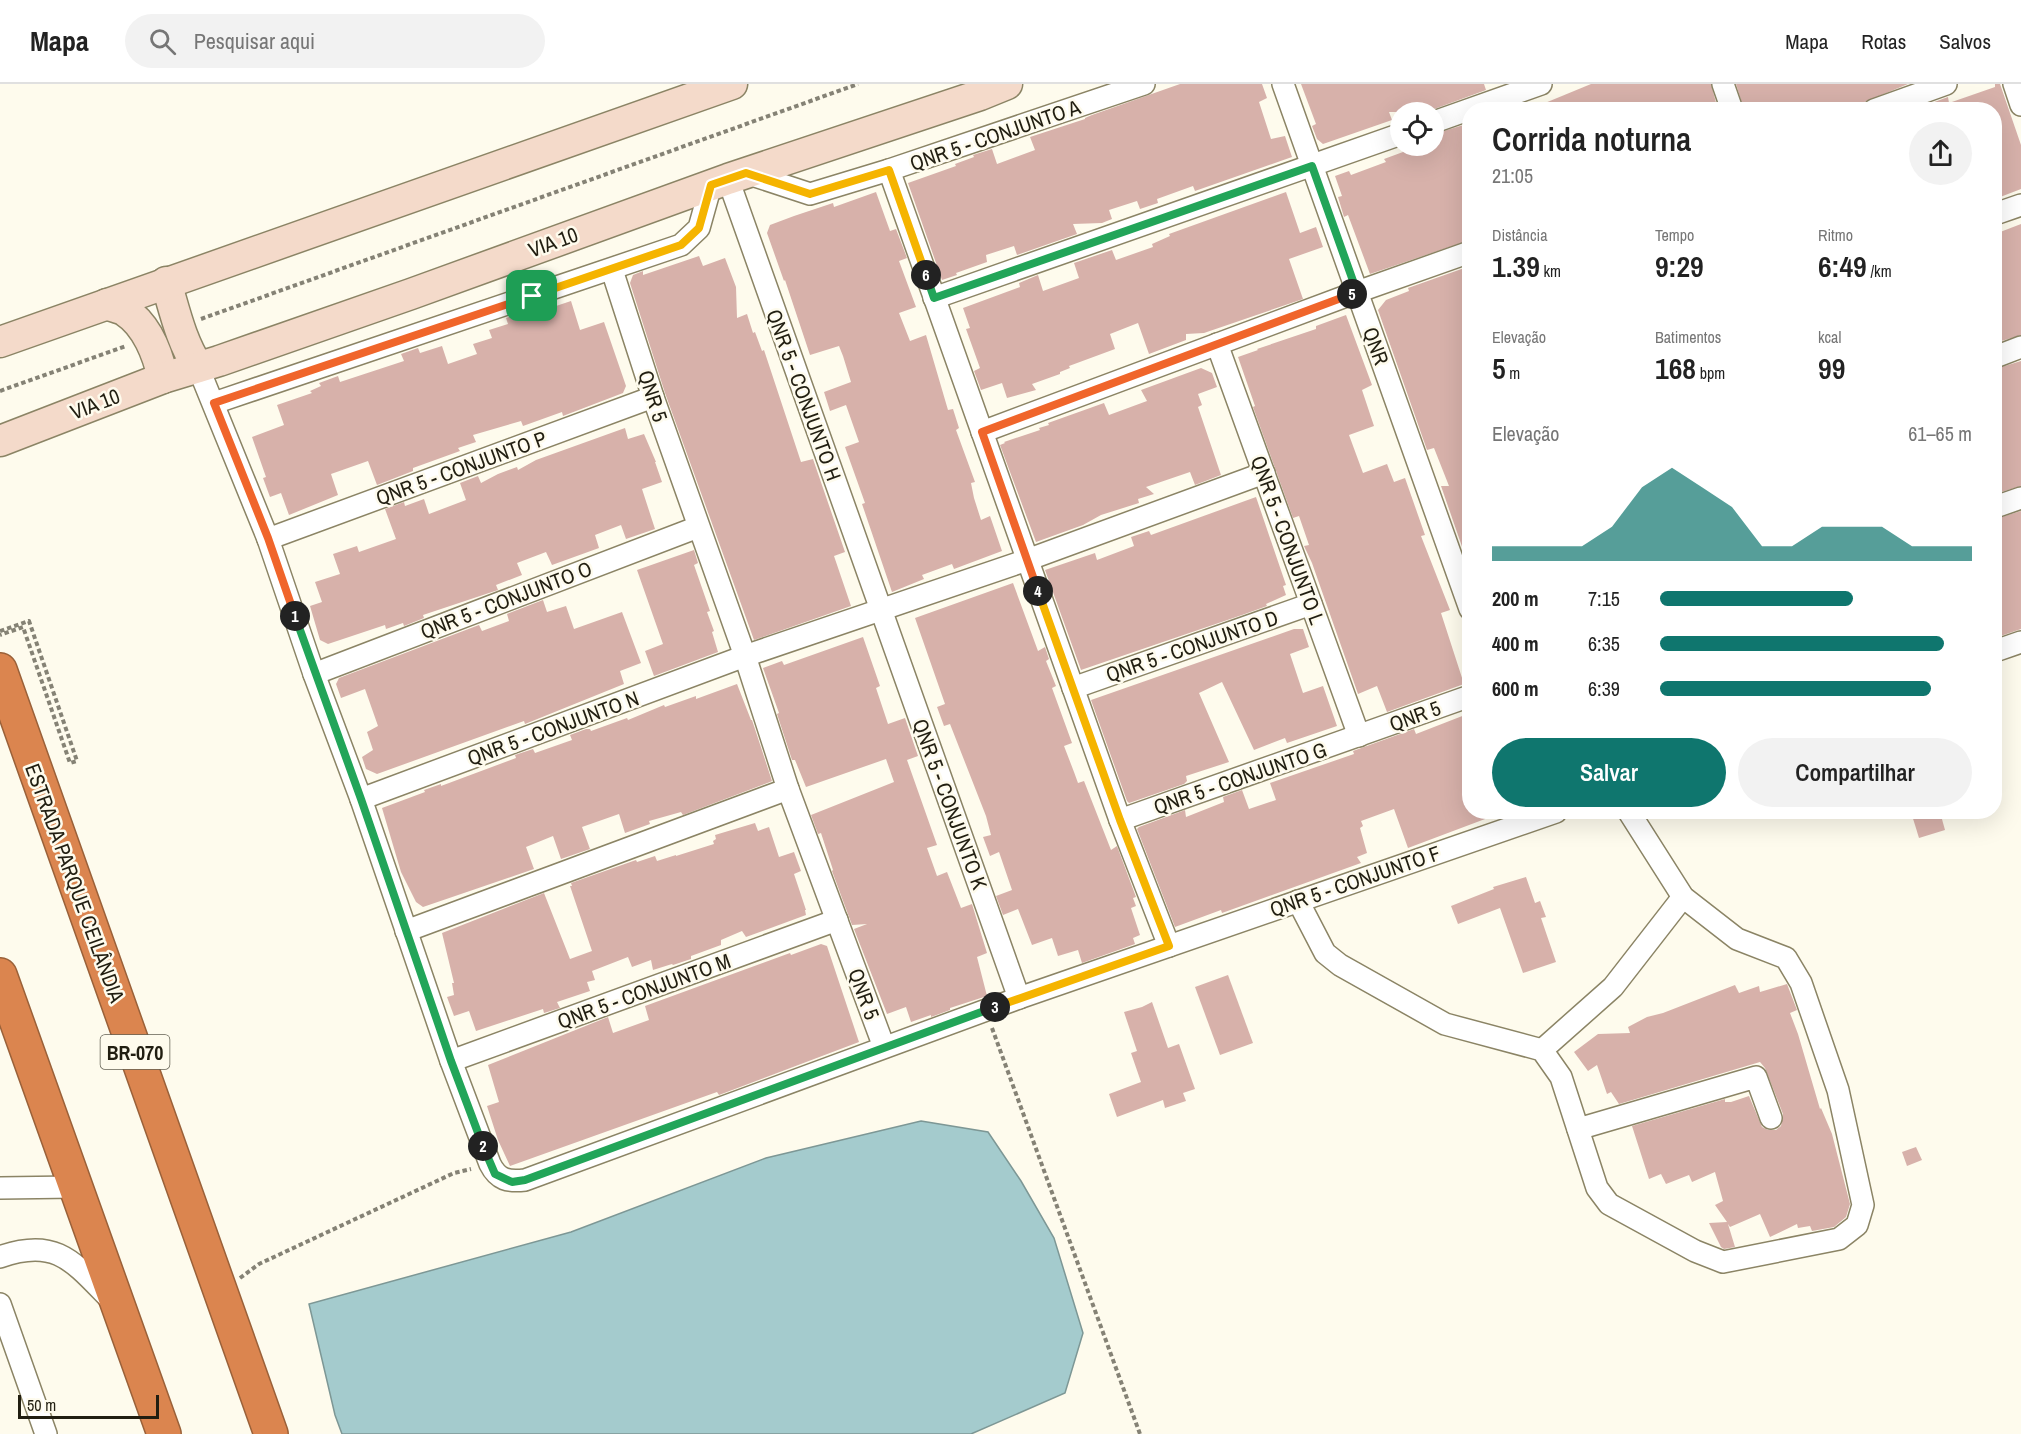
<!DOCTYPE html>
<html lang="pt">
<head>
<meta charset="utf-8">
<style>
  :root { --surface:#fff; --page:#f2f2f2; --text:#222; --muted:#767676; --line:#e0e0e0; --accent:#0f766e }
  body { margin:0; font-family:"Archivo Narrow",sans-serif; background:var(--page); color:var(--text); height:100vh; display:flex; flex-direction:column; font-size:22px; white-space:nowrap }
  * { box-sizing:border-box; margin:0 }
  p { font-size:20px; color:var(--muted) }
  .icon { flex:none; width:33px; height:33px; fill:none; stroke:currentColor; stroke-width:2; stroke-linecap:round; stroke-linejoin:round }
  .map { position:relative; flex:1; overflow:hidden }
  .side { position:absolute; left:1462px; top:18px; width:540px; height:717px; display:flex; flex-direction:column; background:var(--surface); border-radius:24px; box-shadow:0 6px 24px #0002 }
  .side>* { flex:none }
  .buttons { position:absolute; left:1390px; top:18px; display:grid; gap:12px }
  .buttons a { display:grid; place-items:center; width:54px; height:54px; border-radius:50%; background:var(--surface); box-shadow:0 6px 24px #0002; font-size:30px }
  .scale { position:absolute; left:18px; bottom:15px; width:141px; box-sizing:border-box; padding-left:6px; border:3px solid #211e11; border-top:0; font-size:16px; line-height:21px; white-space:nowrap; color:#211e11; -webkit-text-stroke:4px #fefbed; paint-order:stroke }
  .pin { position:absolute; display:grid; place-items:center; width:51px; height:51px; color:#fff; margin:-26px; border-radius:12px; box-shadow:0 3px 9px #0006 }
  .km { position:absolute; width:30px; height:30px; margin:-15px; border-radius:50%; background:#222; color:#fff; font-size:16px; line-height:30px; text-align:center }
  .round { display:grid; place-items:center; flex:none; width:63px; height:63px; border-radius:32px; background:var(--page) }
  .overview { display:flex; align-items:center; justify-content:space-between; height:102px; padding:0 30px }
  h1 { font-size:33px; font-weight:600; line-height:45px }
  .stats { display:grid; grid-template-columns:repeat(3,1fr); gap:9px; height:102px; padding:6px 30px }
  .stats div { display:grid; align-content:center }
  .stats b { font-size:30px; font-weight:600 }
  .stats small { font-size:16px; font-weight:400 }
  .stats p { font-size:16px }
  .chart { height:168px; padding:12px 30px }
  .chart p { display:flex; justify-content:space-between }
  .chart svg { width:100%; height:108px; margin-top:6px; fill:var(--accent); opacity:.7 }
  .button { display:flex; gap:12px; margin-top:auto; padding:12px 30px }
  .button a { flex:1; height:69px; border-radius:36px; background:var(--accent); color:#fff; font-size:24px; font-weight:600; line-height:69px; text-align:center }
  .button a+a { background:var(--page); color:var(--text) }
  ul { padding:0 30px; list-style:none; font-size:20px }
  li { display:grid; grid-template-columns:96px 72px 1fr; align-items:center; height:45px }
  li i { height:15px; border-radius:8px; background:var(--accent) }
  header { display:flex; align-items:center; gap:36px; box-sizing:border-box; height:84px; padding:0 30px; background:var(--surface); border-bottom:2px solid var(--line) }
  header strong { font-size:28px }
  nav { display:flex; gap:33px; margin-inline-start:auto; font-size:21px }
  .search { width:420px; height:54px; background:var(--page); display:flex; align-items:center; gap:15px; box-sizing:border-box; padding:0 21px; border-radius:33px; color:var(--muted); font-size:22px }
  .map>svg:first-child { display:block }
</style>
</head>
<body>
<header>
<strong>Mapa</strong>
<div class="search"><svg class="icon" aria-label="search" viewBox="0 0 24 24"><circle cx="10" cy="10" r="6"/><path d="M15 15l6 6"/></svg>Pesquisar aqui</div>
<nav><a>Mapa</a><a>Rotas</a><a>Salvos</a></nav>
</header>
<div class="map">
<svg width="2021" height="1350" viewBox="0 0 2021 1350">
  <rect width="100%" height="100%" fill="#fefbed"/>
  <polygon fill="#a4cbcd" stroke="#7d9795" stroke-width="1.5" points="921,1037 988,1048 1021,1097 1054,1154 1083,1249 1065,1309 971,1350 342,1350 335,1331 309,1220 571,1148 766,1074"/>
  <g fill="#d7b1aa">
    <polygon points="1180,0 1262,0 1267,14 1259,18 1271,55 1285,52 1292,73 1195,107 1193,102 1157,115 1158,119 1140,125 1137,117 1109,126 1112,135 1102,139 1073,140 1077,150 1017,171 1014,162 986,171 987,178 956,189 957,191 942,196 908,99 956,82 955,80 974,73 973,71 992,65 997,80 1035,66 1030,53 1085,35 1085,34 1092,31"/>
    <polygon points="1301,0 1484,0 1486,6 1426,28 1389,28 1392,36 1323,60 1317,55 1312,42 1316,40"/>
    <polygon points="1591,0 1711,0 1718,26 1528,26"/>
    <polygon points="1736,0 1908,0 1845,26 1744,26"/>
    <polygon points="1995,0 2000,0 2021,61 2021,105 1995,115 1995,26 1931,26 1929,20 1948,13 1949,19 1995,3"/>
    <polygon points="1470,39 1470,156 1370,190 1348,131 1344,133 1338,113 1342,112 1335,92 1349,87 1351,91 1386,78 1384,75 1403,68 1402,65 1411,62 1434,62 1434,50"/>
    <polygon points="876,108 890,147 896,145 907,174 899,177 916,223 899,229 910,257 926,251 948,326 953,325 959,344 956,346 975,398 971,399 974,414 981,436 990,432 1002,467 954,485 952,480 922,491 924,495 892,508 862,420 865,419 845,363 859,358 846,321 830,327 824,308 851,298 843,272 839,262 810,271 785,196 784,197 767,149 770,141 794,132 833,119 834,123"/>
    <polygon points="1286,108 1300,149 1316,143 1323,163 1289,175 1303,215 1204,249 1186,250 1186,256 1149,270 1138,239 1110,250 1115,265 1069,282 1070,284 1060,288 1060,290 1032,300 1036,306 1007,314 1002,299 981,306 974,287 980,284 966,245 970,244 963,224 1020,203 1019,199 1038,191 1043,207 1079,194 1074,179 1112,166 1116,176 1153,163 1152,160 1170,152 1169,150"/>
    <polygon points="2021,140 2021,251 1995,259 1995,150"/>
    <polygon points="699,172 703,182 725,174 736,203 737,234 747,230 753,249 755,248 762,267 764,266 801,378 813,375 845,468 834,472 851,522 754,556 665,309 630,199 633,191 643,187 643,191"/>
    <polygon points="1470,182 1470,477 1467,477 1441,402 1449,402 1434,364 1427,366 1378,226 1386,216 1409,207 1408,204"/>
    <polygon points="571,217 580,246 604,238 626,302 623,309 563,332 562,328 523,342 521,337 473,351 476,358 458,364 460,367 413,384 413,387 377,401 368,377 331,390 338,411 289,431 281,409 270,413 263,394 266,393 252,353 284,341 277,321 312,309 310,307 321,302 319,299 338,292 340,298 404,277 401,270 418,264 420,269 442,262 448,280 477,270 473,260 492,254 489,246 508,240 506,234 524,227 526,232"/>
    <polygon points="1346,231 1372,301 1362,306 1374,342 1349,351 1363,389 1387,380 1394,398 1405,394 1425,451 1421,452 1450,526 1441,529 1464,600 1387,628 1377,602 1358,610 1312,479 1304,462 1309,461 1299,432 1293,434 1253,323 1255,322 1238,273 1258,266 1257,265 1316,245 1316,242"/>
    <polygon points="2021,277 2021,402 1995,410 1995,285"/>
    <polygon points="1201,284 1212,289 1217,303 1198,310 1202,321 1198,323 1221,391 1195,401 1190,388 1146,403 1154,410 1138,415 1139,419 1101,431 1083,441 1036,458 1000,361 1005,359 1004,358 1040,346 1039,344 1049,341 1048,339 1104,319 1109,331 1147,317 1141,306"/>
    <polygon points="625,344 628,355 644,350 656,378 655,378 662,398 642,405 655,445 626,455 621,441 595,451 599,464 552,481 546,468 517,479 522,491 496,501 498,506 423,531 424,534 404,542 403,539 386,545 385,541 328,560 320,556 310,522 322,518 315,498 340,490 333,470 357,462 359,468 396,455 385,425 404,418 405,422 424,415 429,430 466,416 460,399 478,392 481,399 498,390 517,383 518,386 536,376"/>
    <polygon points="1256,413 1286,501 1283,502 1286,511 1266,520 1267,522 1242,531 1081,586 1045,486 1095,469 1097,476 1134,462 1131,453 1149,447 1151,451"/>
    <polygon points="2021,427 2021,545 1995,554 1995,435"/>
    <polygon points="694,466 698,479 694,481 710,527 707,528 714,547 712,548 718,568 654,592 645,567 663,560 637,486"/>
    <polygon points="1013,499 1038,567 1045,563 1049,575 1046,577 1056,602 1052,604 1072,659 1064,662 1074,688 1078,699 1084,697 1111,766 1117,762 1136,813 1133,814 1136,822 1131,824 1140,851 1133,854 1135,860 1082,879 1078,866 1058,872 1052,854 1032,861 1018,825 1003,831 996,812 1012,806 999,768 990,772 983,753 991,751 986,732 950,640 944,642 937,623 945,620 915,534"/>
    <polygon points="543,516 547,528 566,522 574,545 622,528 641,579 620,587 624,600 525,640 524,637 377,690 366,685 362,673 373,666 367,648 378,642 365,605 341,614 336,600 339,594 479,541 482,547 509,537 507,530"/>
    <polygon points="1294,545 1303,545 1309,563 1290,570 1303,609 1323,602 1337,642 1287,659 1285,654 1254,666 1222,598 1199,609 1229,678 1186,692 1187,697 1184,700 1129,719 1127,717 1091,616"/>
    <polygon points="863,553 880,602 876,604 888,640 905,634 918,672 907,676 937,761 927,764 937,792 947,788 961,824 972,820 987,869 977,873 987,912 950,924 950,926 931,933 931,931 911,938 906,923 887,930 854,845 867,840 852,841 832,787 833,786 821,749 818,750 811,731 894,698 886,675 806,703 795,676 792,676 777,630 779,629 763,584 782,577 784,581"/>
    <polygon points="737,600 751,636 752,636 772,697 770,698 683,731 681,728 649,737 650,740 625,749 619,730 582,743 590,765 561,775 553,752 526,763 534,785 423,823 416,818 401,788 382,724 425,708 424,706 441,700 441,702 516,674 515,671 533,665 535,669 572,656 570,651 586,645 590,645 591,647 627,634 628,636 664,621 665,623 696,612 696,615"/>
    <polygon points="1470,629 1470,728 1500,728 1501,729 1408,764 1394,725 1361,737 1363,742 1360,744 1367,769 1357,773 1361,779 1222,829 1221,826 1175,843 1137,745 1139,743 1185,726 1186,733 1224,718 1223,713 1242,706 1249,725 1276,716 1270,699 1354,670 1353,667 1414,645 1416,650"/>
    <polygon points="1911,728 1940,728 1945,746 1919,754"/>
    <polygon points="755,739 758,747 769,743 779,773 794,768 801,787 794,790 806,826 805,826 806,831 746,853 742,847 721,856 721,861 691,872 691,875 673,881 672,880 653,886 651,876 632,883 628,873 592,887 595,896 587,898 590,907 557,918 560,924 544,929 543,925 476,947 469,927 454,932 447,913 454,911 452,899 454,899 442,849 544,809 570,875 592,867 570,802 572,802 571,799 636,776 637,778 655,772 657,777 676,771 676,772 714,760 713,757 716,755 715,751"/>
    <polygon points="1526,793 1535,819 1540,817 1546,833 1541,834 1556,878 1523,889 1500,824 1458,840 1451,822 1494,805 1493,803"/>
    <polygon points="821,860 827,862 859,958 719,1011 717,1008 510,1082 498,1056 487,1022 499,1018 488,981 608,933 613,949 649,936 645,922 790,869 791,871"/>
    <polygon points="1228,891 1253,959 1220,971 1195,903"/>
    <polygon points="1787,900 1797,926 1790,929 1798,950 1820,1025 1821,1024 1832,1050 1850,1120 1846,1133 1834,1143 1812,1147 1810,1142 1798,1144 1797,1140 1770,1153 1760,1130 1730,1143 1728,1140 1735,1163 1724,1165 1721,1163 1709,1139 1727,1138 1715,1121 1723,1117 1715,1088 1692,1098 1689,1091 1666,1100 1661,1090 1649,1095 1632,1042 1725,1015 1725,1018 1731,1018 1749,1012 1762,1043 1768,1046 1776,1046 1781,1042 1783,1030 1765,984 1760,978 1619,1020 1611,1008 1607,1010 1597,981 1588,987 1574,968 1598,950 1630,949 1628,943 1647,933 1663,929 1735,901 1739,909 1759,902 1760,908"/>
    <polygon points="1152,918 1168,964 1179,960 1195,1005 1183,1009 1186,1017 1165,1024 1163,1016 1117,1033 1109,1010 1141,998 1131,969 1137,967 1124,928 1142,923"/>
    <polygon points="1916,1063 1922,1076 1907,1082 1902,1068"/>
  </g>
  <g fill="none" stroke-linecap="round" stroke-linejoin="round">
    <defs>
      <g id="street">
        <polyline points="1283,0 1470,525"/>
        <polyline points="1723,0 1732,26"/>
        <polyline points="2014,0 2021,21"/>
        <polyline points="1874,26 1946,0"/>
        <polyline points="1434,38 1541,0"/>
        <polyline points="889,86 1120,736 1169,862"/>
        <polyline points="746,89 810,110 889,86 1144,0"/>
        <polyline points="728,95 1019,914"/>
        <polyline points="1995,130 2021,121"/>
        <polyline points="612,186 653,313 745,572 788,705 884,963"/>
        <polyline points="934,214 1401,50"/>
        <polyline points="1217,260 1359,652"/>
        <polyline points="1995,273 2021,263"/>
        <path d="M198,283L268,455L314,590L361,715L451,977L490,1080C498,1096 508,1098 525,1096L1019,914L1556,728"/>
        <polyline points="214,319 681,161 699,144 711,101"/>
        <polyline points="982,348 1357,208 1470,168"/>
        <polyline points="1995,423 2021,414"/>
        <polyline points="268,455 653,313"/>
        <polyline points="1995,567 2021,558"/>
        <polyline points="314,590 698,443"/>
        <polyline points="1073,604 1311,520"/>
        <polyline points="361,715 745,572 1027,476 1264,389"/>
        <polyline points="1120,736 1470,612"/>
        <polyline points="1298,817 1325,869 1340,881 1445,940 1542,966 1561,993 1597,1104 1609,1120 1695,1167 1723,1178 1839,1155 1857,1141 1863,1121 1838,1006 1801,899 1786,874 1737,855 1683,813 1629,728"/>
        <polyline points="406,847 788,705"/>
        <polyline points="1542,966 1613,903 1683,813"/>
        <polyline points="451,977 837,836"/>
        <polyline points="1578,1045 1756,993 1771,1034"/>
        <polyline points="0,1104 75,1103"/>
        <path d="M0,1173C55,1153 73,1177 109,1214"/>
        <polyline points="0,1220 46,1350"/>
      </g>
      <g id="secondary">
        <path d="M166,198C175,228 181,257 198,283"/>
        <path d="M107,220C113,223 120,224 125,227C147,241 158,271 163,294"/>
        <path d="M0,258C244,173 488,87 732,0"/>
        <polyline points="0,357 163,294 219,277 411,210 728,95 980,11 1007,0"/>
      </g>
      <g id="highway">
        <polyline points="0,586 271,1350"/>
        <polyline points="0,891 164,1350"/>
      </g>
    </defs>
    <use href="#street" stroke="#8b8465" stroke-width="24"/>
    <use href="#secondary" stroke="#8b8465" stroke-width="33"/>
    <use href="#highway" stroke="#9a6139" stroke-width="36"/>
    <g stroke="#858275" stroke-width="4" stroke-dasharray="4.5 3" stroke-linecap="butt">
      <polyline points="201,235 858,0"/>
      <polyline points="0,307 126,262"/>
      <polyline points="0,547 29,537 77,677 70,679 23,543 0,551"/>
      <polyline points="992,944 1140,1350"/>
      <polyline points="240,1194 259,1180 454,1089 471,1085"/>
    </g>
    <use href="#street" stroke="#fff" stroke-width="21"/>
    <use href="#secondary" stroke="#f4daca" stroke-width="30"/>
    <use href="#highway" stroke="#db854f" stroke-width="33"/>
  </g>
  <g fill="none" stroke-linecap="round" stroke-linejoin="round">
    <defs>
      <polyline id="split-1" points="295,532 268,454 214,319 532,212"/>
      <polyline id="split-2" points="295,532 361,715 451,977 483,1062"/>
      <polyline id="split-3" points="483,1062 495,1090 512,1098 525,1096 995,923"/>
      <polyline id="split-4" points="995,923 1169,862 1120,736 1038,507"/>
      <polyline id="split-5" points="1038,507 982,348 1352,210"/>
      <polyline id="split-6" points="926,191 934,214 1312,82 1357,208 1352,210"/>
      <polyline id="split-7" points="532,212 681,161 699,144 711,101 746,89 810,110 889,86 926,191"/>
    </defs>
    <use href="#split-1" stroke="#fff" stroke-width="12"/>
    <use href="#split-2" stroke="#fff" stroke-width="12"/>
    <use href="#split-3" stroke="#fff" stroke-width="12"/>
    <use href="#split-4" stroke="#fff" stroke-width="12"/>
    <use href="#split-5" stroke="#fff" stroke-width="12"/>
    <use href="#split-6" stroke="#fff" stroke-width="12"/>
    <use href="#split-7" stroke="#fff" stroke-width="12"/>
    <use href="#split-1" stroke="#f0652b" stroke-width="8"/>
    <use href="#split-2" stroke="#22a559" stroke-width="8"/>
    <use href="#split-3" stroke="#22a559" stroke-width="8"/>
    <use href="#split-4" stroke="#f5b400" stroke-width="8"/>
    <use href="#split-5" stroke="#f0652b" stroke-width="8"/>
    <use href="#split-6" stroke="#22a559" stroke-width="8"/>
    <use href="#split-7" stroke="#f5b400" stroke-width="8"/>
  </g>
  <g text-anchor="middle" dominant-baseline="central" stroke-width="5" stroke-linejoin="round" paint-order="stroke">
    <rect fill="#fefbed" stroke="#636053" stroke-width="1.5" x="100.5" y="951" width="69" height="34" rx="4.5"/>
    <g font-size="20" font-weight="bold" fill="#211e11">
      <text x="135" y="968">BR-070</text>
    </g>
    <g font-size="21" fill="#211e11" stroke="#fefbed">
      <text transform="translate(995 51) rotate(-19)">QNR 5 - CONJUNTO A</text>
      <text transform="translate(553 158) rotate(-20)">VIA 10</text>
      <text transform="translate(1376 262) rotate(70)">QNR</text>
      <text transform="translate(804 311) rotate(70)">QNR 5 - CONJUNTO H</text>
      <text transform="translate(653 312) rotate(72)">QNR 5</text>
      <text transform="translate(95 320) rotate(-21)">VIA 10</text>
      <text transform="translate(461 384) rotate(-20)">QNR 5 - CONJUNTO P</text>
      <text transform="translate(1288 456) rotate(70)">QNR 5 - CONJUNTO L</text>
      <text transform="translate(506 516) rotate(-21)">QNR 5 - CONJUNTO O</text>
      <text transform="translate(1192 562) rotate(-19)">QNR 5 - CONJUNTO D</text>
      <text transform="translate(1415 632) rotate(-20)">QNR 5</text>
      <text transform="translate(553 644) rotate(-20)">QNR 5 - CONJUNTO N</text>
      <text transform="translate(1240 694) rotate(-19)">QNR 5 - CONJUNTO G</text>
      <text transform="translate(950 720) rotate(70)">QNR 5 - CONJUNTO K</text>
      <text transform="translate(1355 797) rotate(-19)">QNR 5 - CONJUNTO F</text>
      <text transform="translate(75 799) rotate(70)">ESTRADA PARQUE CEILÂNDIA</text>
      <text transform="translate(644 907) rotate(-20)">QNR 5 - CONJUNTO M</text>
      <text transform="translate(864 910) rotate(70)">QNR 5</text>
    </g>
  </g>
</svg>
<div class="buttons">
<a><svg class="icon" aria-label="locate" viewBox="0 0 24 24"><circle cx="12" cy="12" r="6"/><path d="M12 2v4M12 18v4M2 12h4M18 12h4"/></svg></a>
</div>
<div class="scale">50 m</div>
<div class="pin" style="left:532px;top:212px;background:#1e9e55"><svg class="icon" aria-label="arrive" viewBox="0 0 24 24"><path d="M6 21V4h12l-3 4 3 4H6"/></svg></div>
<b class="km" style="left:295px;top:532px">1</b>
<b class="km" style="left:483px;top:1062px">2</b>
<b class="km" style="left:995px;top:923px">3</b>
<b class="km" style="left:1038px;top:507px">4</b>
<b class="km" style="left:1352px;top:210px">5</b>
<b class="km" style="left:926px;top:191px">6</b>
<section class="side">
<div class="overview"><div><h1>Corrida noturna</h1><p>21:05</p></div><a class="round"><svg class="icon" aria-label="share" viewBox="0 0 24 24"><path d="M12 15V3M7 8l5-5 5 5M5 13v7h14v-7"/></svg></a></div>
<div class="stats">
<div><p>Distância</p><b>1.39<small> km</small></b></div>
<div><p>Tempo</p><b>9:29</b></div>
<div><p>Ritmo</p><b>6:49<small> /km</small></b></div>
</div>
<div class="stats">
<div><p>Elevação</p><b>5<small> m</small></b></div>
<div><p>Batimentos</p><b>168<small> bpm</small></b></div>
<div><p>kcal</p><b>99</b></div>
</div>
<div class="chart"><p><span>Elevação</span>61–65 m</p>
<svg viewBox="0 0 160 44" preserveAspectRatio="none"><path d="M0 44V38L10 38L20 38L30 38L40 30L50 14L60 6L70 14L80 22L90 38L100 38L110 30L120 30L130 30L140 38L150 38L160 38V44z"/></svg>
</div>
<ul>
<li><b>200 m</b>7:15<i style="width:62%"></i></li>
<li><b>400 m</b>6:35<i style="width:91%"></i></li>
<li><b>600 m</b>6:39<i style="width:87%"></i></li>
</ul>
<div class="button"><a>Salvar</a><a>Compartilhar</a></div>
</section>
</div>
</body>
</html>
